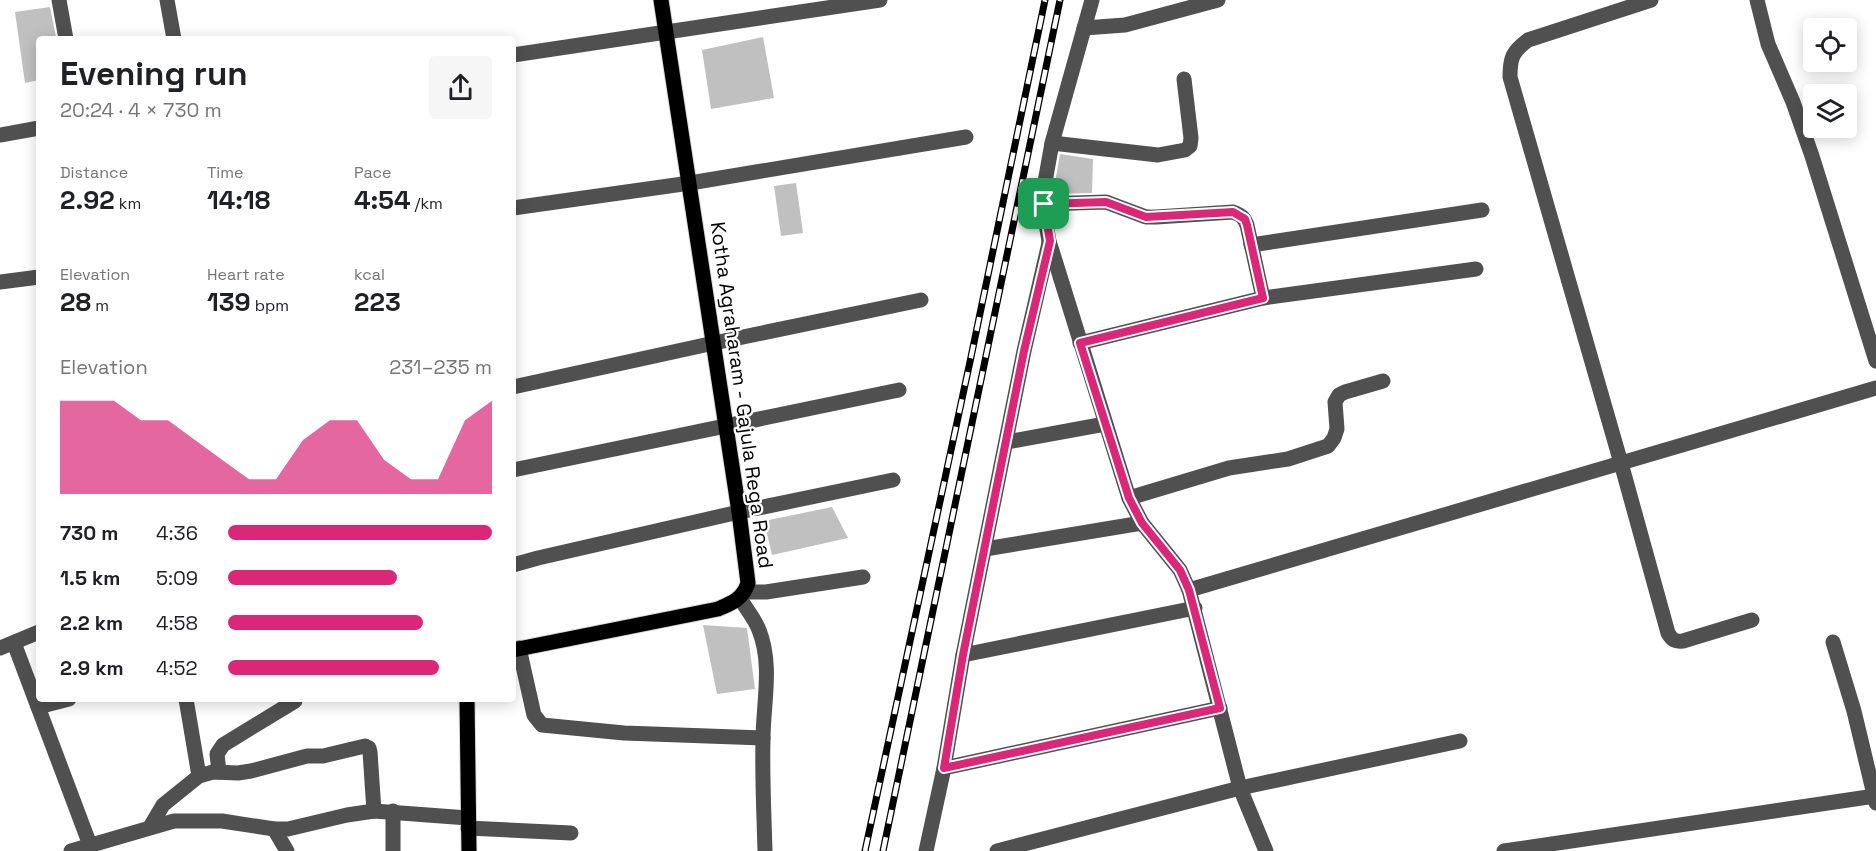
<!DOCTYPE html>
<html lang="en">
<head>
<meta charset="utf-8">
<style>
  :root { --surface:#fff; --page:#f6f6f6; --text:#202124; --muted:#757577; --accent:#db2777 }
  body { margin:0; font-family:"Space Grotesk",sans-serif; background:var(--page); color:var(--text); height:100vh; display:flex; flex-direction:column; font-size:22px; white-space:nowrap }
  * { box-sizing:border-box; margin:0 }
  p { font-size:20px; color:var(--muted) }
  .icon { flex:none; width:33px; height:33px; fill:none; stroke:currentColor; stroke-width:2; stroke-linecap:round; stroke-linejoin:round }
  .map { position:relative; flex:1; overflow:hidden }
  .drawer { position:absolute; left:36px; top:36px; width:480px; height:666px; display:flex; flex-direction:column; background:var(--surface); border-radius:6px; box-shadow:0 3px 15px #0003 }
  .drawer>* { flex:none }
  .tools { position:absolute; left:1803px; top:18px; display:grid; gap:12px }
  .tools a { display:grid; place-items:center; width:54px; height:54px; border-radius:6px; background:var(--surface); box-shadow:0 3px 15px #0003; font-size:30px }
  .pin { position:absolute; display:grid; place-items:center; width:51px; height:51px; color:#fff; margin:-26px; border-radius:12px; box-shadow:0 3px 9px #0006 }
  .round { display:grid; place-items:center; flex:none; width:63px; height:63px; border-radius:6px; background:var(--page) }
  .headline { display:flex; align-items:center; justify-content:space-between; height:102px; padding:0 24px }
  h1 { font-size:33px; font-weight:700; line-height:45px }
  .metrics { display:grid; grid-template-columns:repeat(3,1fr); gap:9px; height:102px; padding:6px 24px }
  .metrics div { display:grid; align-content:center }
  .metrics b { font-size:26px; font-weight:700 }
  .metrics small { font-size:16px; font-weight:400 }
  .metrics p { font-size:16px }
  .chart { height:168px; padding:12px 24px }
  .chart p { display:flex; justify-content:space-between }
  .chart svg { width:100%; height:108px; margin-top:6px; fill:var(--accent); opacity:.7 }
  ul { padding:0 24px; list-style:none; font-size:20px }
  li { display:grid; grid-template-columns:96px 72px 1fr; align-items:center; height:45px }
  li i { height:15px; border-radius:8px; background:var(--accent) }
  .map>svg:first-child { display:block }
</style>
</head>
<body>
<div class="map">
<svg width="1876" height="851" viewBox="0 0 1876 851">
  <rect width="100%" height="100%" fill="#fff"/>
  <g fill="#c0c0c0">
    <polygon points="50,7 56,37 39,39 39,80 25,83 15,12"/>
    <polygon points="763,37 774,98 711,109 702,50"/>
    <polygon points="1060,154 1093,159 1092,193 1053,194"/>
    <polygon points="796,183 803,233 781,236 774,186"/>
    <polygon points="832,507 848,538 772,555 764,521"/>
    <polygon points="703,625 747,628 755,689 717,694"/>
  </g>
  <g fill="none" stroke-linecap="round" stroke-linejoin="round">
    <defs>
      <g id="major">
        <path d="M513,650L718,609C732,603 743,599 748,583L739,512L661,0"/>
        <polyline points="467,699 469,851"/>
      </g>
    </defs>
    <use href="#major" stroke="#dbdbdb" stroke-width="17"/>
    <g stroke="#505050" stroke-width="15">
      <polyline points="59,0 66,39"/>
      <polyline points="167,0 174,39"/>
      <polyline points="1092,0 1052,143 1043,193 1045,218 1049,241 1129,498 1142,523 1180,570 1189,590 1240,788 1266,851"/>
      <path d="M1651,0L1528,40C1512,52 1510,58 1510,77L1621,463L1668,633C1672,640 1675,642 1683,641L1752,620"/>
      <polyline points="1757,0 1768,44 1793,102 1812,156 1876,361"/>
      <polyline points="1084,28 1125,25 1218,0"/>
      <polyline points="513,55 880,0"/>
      <polyline points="0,135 39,128"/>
      <polyline points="1052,143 1158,155 1185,150 1190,146 1191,138 1184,79"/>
      <path d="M1043,204L1106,202L1146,217H1156L1233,212C1241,215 1244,217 1247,225L1263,298"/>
      <polyline points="513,208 690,183 966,137"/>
      <polyline points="1251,245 1482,210"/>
      <polyline points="0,282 39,277"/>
      <polyline points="1080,343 1263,298 1476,269"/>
      <polyline points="513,387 714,343 921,300"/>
      <polyline points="1007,442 1105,424"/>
      <polyline points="513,470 899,390"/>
      <polyline points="1129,498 1229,468 1288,459 1328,446 1334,438 1337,429 1335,402 1339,395 1345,392 1383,381"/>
      <polyline points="985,549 1142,523"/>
      <polyline points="513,565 538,558 739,512 893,480"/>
      <polyline points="1189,590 1876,388"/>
      <polyline points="746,592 766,592 863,577"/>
      <path d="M740,598C746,609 755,619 759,630C773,665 763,704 763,740C762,777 764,814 765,851"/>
      <polyline points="1833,642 1854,711 1876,803"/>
      <polyline points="14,643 90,845"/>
      <polyline points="0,648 39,632"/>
      <polyline points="519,648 534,715 542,725 624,733 763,738"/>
      <polyline points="963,655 1195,608"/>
      <polyline points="186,699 199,776"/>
      <polyline points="38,707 69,699"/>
      <polyline points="944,768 1220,708"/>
      <polyline points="219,772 217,754 223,745 295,701"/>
      <polyline points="150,827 163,805 199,776 213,772 238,773 251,771 307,756 323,756 365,746 369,748 370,752 374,811"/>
      <polyline points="468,828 571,833"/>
      <polyline points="274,829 287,851"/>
      <polyline points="71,851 174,821 222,821 274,829 288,829 347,815 374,811 468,818"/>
      <polyline points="393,851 393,811"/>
      <polyline points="926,851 944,768 963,655 1024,351 1049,243"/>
      <polyline points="997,851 1240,788 1460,741"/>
      <polyline points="1504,851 1875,796"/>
    </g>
    <use href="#major" stroke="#000" stroke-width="15"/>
    <defs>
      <g id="rail">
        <polyline points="865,851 971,357 1045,0"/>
        <polyline points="883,851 1060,0"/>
      </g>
    </defs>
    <use href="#rail" stroke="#000" stroke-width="7"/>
    <use href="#rail" stroke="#fff" stroke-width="4.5" stroke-dasharray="14" stroke-linecap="butt"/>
  </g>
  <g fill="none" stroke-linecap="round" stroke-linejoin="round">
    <defs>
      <polygon id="route" points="1106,202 1146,217 1233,212 1245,219 1247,225 1263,298 1080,343 1129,498 1142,523 1180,570 1189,590 1220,708 944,768 963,655 1024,351 1050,241 1044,204"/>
    </defs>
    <use href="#route" stroke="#fff" stroke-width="12"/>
    <use href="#route" stroke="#db2777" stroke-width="8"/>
  </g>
  <g text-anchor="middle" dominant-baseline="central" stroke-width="4.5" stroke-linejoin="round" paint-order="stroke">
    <g font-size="20" fill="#000" stroke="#fff">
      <text transform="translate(742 395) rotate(82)">Kotha Agraharam - Gajula Rega Road</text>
    </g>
  </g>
</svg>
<div class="tools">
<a><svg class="icon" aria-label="locate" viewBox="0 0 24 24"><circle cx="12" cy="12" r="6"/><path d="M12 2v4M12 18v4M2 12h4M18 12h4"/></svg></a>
<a><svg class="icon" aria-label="layers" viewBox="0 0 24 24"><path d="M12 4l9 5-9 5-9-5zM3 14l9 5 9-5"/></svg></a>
</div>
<div class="pin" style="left:1044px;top:204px;background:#1e9e55"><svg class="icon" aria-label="arrive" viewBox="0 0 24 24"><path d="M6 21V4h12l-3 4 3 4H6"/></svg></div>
<section class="drawer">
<div class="headline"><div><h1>Evening run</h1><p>20:24 · 4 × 730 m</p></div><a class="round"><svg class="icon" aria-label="share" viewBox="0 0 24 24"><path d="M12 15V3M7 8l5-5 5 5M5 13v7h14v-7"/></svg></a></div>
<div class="metrics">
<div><p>Distance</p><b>2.92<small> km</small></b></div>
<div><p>Time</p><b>14:18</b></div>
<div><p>Pace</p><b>4:54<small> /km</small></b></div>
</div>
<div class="metrics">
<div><p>Elevation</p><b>28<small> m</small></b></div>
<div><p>Heart rate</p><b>139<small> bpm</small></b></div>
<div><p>kcal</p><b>223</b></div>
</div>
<div class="chart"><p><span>Elevation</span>231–235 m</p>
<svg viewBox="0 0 160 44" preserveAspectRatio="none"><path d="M0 44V6L10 6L20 6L30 14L40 14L50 22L60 30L70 38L80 38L90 22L100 14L110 14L120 30L130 38L140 38L150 14L160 6V44z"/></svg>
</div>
<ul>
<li><b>730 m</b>4:36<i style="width:100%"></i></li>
<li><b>1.5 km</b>5:09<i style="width:64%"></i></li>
<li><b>2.2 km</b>4:58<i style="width:74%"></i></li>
<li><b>2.9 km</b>4:52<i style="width:80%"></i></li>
</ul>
</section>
</div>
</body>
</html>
